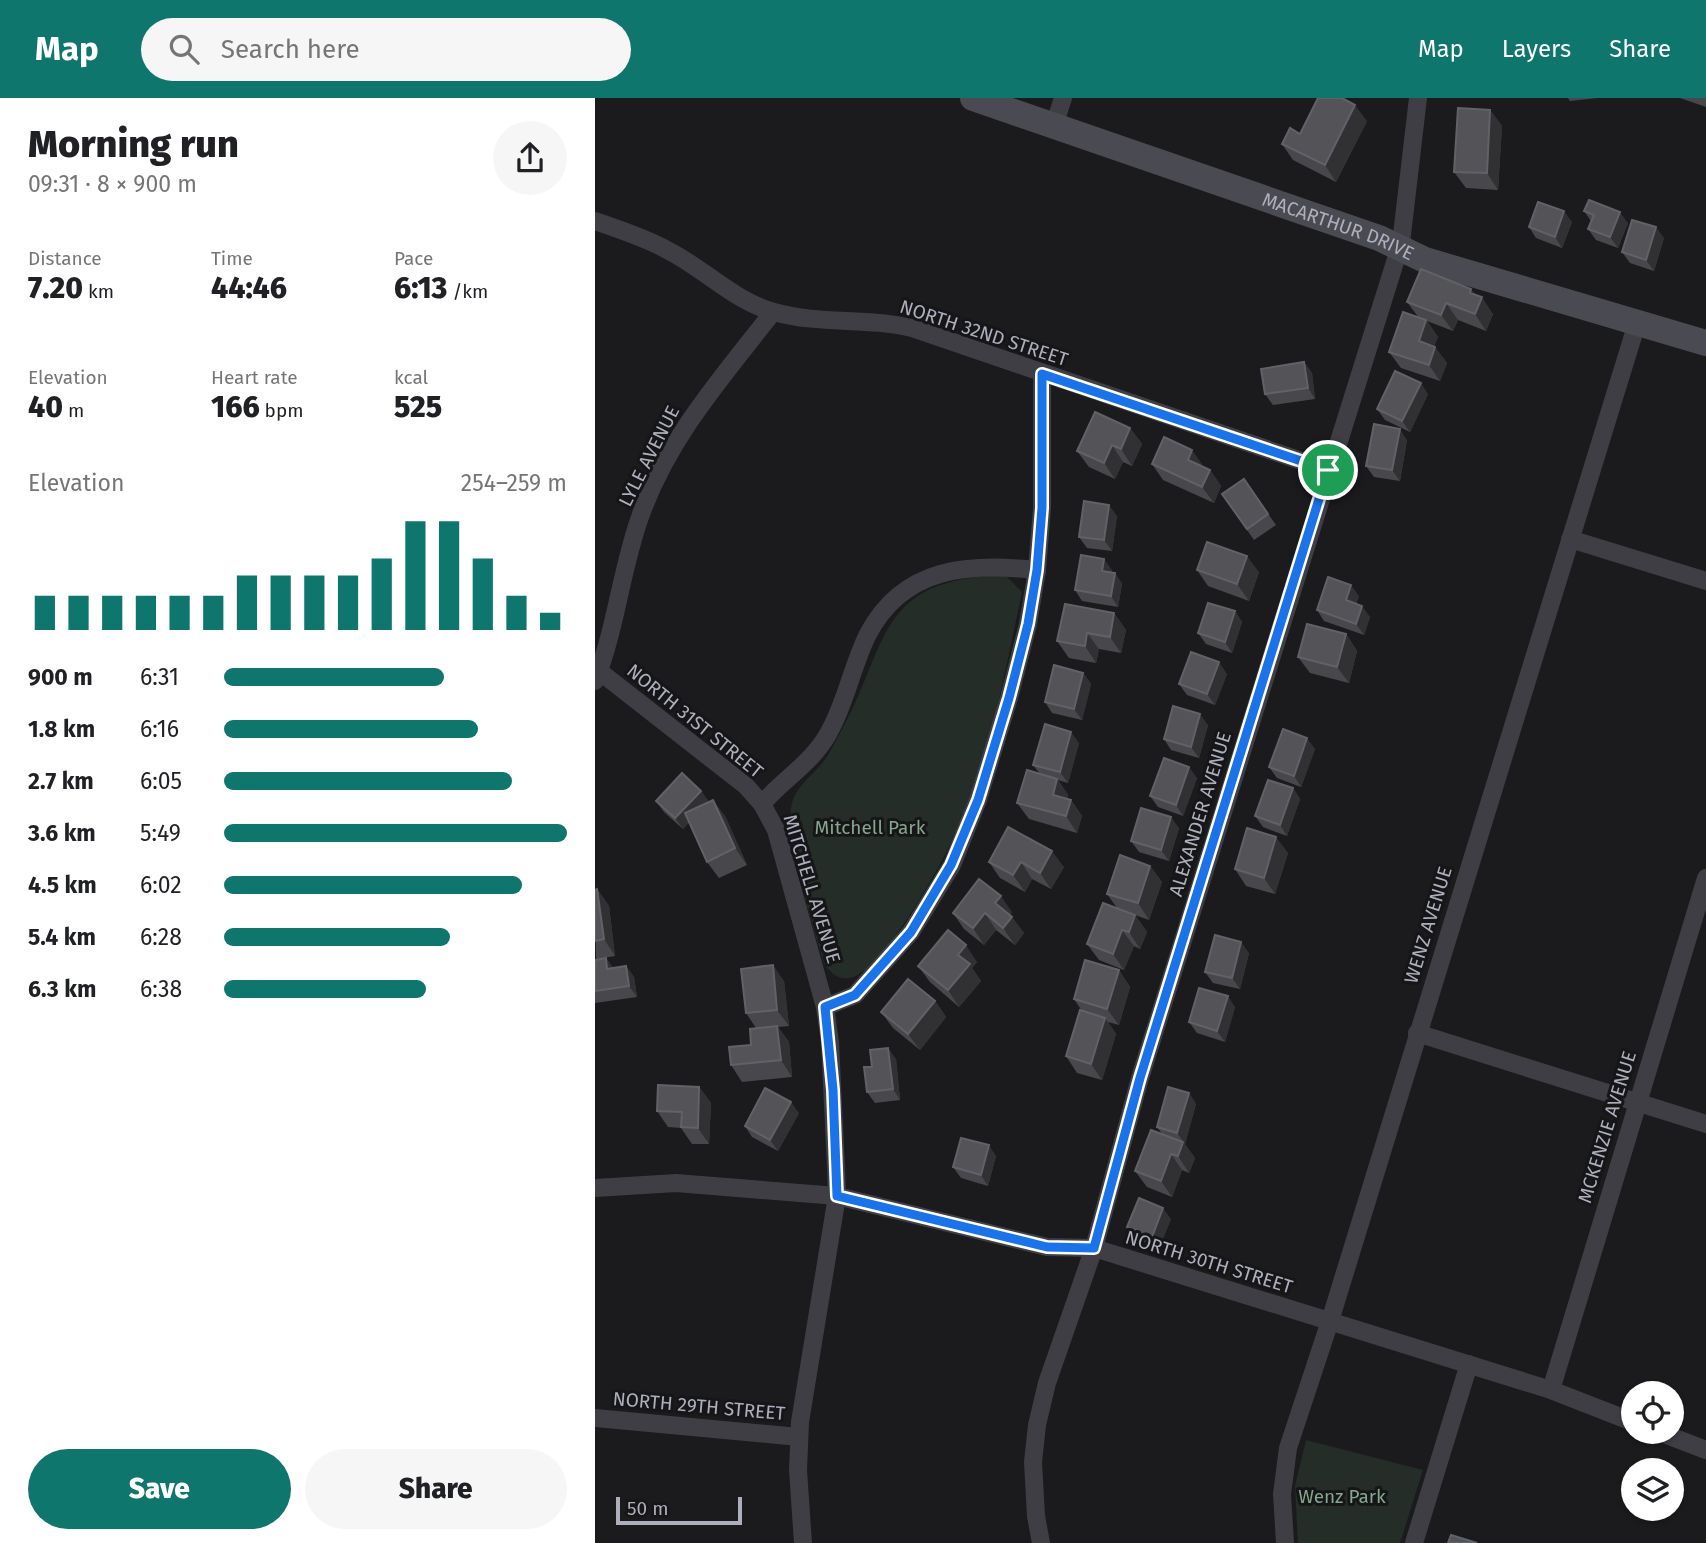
<!DOCTYPE html>
<html lang="en">
<head>
<meta charset="utf-8">
<style>
  :root { --surface:#fff; --page:#f6f6f6; --text:#202124; --muted:#757577; --accent:#0f766e }
  body { margin:0; font-family:"Fira Sans",sans-serif; background:var(--page); color:var(--text); height:100vh; display:flex; flex-direction:column; font-size:26px; white-space:nowrap }
  * { box-sizing:border-box; margin:0 }
  p { font-size:23px; color:var(--muted) }
  .icon { flex:none; width:38px; height:38px; fill:none; stroke:currentColor; stroke-width:2; stroke-linecap:round; stroke-linejoin:round }
  .map { position:relative; flex:1; overflow:hidden }
  .drawer { display:flex; flex-direction:column; background:var(--surface); width:595px }
  .drawer>* { flex:none }
  .fabs { position:absolute; left:1026px; top:1283px; display:grid; gap:14px }
  .fabs a { display:grid; place-items:center; width:63px; height:63px; border-radius:50%; background:var(--surface); box-shadow:0 2px 5px #0004; font-size:35px }
  .scale { position:absolute; left:21px; bottom:18px; width:126px; box-sizing:border-box; padding-left:7px; border:4px solid #adafbc; border-top:0; font-size:19px; line-height:24px; white-space:nowrap; color:#adafbc; -webkit-text-stroke:5px #161618; paint-order:stroke }
  .pin { position:absolute; display:grid; place-items:center; width:60px; height:60px; color:#fff; margin:-30px; border:4px solid #fff; border-radius:50%; box-shadow:0 2px 7px #0007 }
  .round { display:grid; place-items:center; flex:none; width:74px; height:74px; border-radius:37px; background:var(--page) }
  .summary { display:flex; align-items:center; justify-content:space-between; height:119px; padding:0 28px }
  h1 { font-size:38px; font-weight:800; line-height:52px }
  .figures { display:grid; grid-template-columns:repeat(3,1fr); gap:10px; height:119px; padding:7px 28px }
  .figures div { display:grid; align-content:center }
  .figures b { font-size:30px; font-weight:800 }
  .figures small { font-size:19px; font-weight:400 }
  .figures p { font-size:19px }
  .chart { height:196px; padding:14px 28px }
  .chart p { display:flex; justify-content:space-between }
  .chart svg { width:100%; height:126px; margin-top:7px; stroke:var(--accent); stroke-width:6 }
  .cta { display:flex; gap:14px; margin-top:auto; padding:14px 28px }
  .cta a { flex:1; height:80px; border-radius:42px; background:var(--accent); color:#fff; font-size:28px; font-weight:800; line-height:80px; text-align:center }
  .cta a+a { background:var(--page); color:var(--text) }
  ul { padding:0 28px; list-style:none; font-size:23px }
  li { display:grid; grid-template-columns:112px 84px 1fr; align-items:center; height:52px }
  li i { height:18px; border-radius:9px; background:var(--accent) }
  header { display:flex; align-items:center; gap:42px; box-sizing:border-box; height:98px; padding:0 35px; background:var(--accent); color:#fff }
  header strong { font-size:33px }
  nav { display:flex; gap:38px; margin-inline-start:auto; font-size:24px }
  .search { width:490px; height:63px; background:var(--page); display:flex; align-items:center; gap:18px; box-sizing:border-box; padding:0 24px; border-radius:38px; color:var(--muted); font-size:26px }
  main { display:flex; flex:1; min-height:0 }
  .map>svg:first-child { display:block }
</style>
</head>
<body>
<header>
<strong>Map</strong>
<div class="search"><svg class="icon" aria-label="search" viewBox="0 0 24 24"><circle cx="10" cy="10" r="6"/><path d="M15 15l6 6"/></svg>Search here</div>
<nav><a>Map</a><a>Layers</a><a>Share</a></nav>
</header>
<main>
<section class="drawer">
<div class="summary"><div><h1>Morning run</h1><p>09:31 · 8 × 900 m</p></div><a class="round"><svg class="icon" aria-label="share" viewBox="0 0 24 24"><path d="M12 15V3M7 8l5-5 5 5M5 13v7h14v-7"/></svg></a></div>
<div class="figures">
<div><p>Distance</p><b>7.20<small> km</small></b></div>
<div><p>Time</p><b>44:46</b></div>
<div><p>Pace</p><b>6:13<small> /km</small></b></div>
</div>
<div class="figures">
<div><p>Elevation</p><b>40<small> m</small></b></div>
<div><p>Heart rate</p><b>166<small> bpm</small></b></div>
<div><p>kcal</p><b>525</b></div>
</div>
<div class="chart"><p><span>Elevation</span>254–259 m</p>
<svg viewBox="0 0 160 44" preserveAspectRatio="none"><path d="M5 44V32M15 44V32M25 44V32M35 44V32M45 44V32M55 44V32M65 44V25M75 44V25M85 44V25M95 44V25M105 44V19M115 44V6M125 44V6M135 44V19M145 44V32M155 44V38"/></svg>
</div>
<ul>
<li><b>900 m</b>6:31<i style="width:64%"></i></li>
<li><b>1.8 km</b>6:16<i style="width:74%"></i></li>
<li><b>2.7 km</b>6:05<i style="width:84%"></i></li>
<li><b>3.6 km</b>5:49<i style="width:100%"></i></li>
<li><b>4.5 km</b>6:02<i style="width:87%"></i></li>
<li><b>5.4 km</b>6:28<i style="width:66%"></i></li>
<li><b>6.3 km</b>6:38<i style="width:59%"></i></li>
</ul>
<div class="cta"><a>Save</a><a>Share</a></div>
</section>
<div class="map">
<svg width="1111" height="1445" viewBox="0 0 1111 1445">
  <rect width="100%" height="100%" fill="#1b1b1d"/>
  <g fill="#242d27">
    <path d="M410,477L427,494C413,561 400,627 380,692C368,729 293,873 255,880C243,882 236,875 229,866C219,828 187,740 197,705C201,688 219,676 229,663C235,655 240,644 245,635C295,546 279,481 410,477Z"/>
    <polygon points="711,1342 828,1372 805,1445 703,1445 700,1388"/>
  </g>
  <g fill="none" stroke-linecap="round" stroke-linejoin="round">
    <g stroke="#3e3e44" stroke-width="18">
      <polyline points="459,28 468,0"/>
      <path d="M0,123C25,132 51,140 74,153C111,172 139,203 179,214C225,227 271,219 317,230L733,372"/>
      <polyline points="975,441 1111,483"/>
      <polyline points="4,573 151,688 167,706 181,732 230,909 235,944 241,1070 242,1098 205,1324 203,1372 208,1445"/>
      <path d="M0,583C21,531 26,472 45,419C73,340 127,279 178,214"/>
      <path d="M167,706C188,681 216,666 233,636C251,605 257,568 273,536C309,468 374,465 442,472"/>
      <polyline points="230,909 260,897 316,834 357,767 383,702 414,600 433,526 442,472 447,410 447,276"/>
      <polyline points="822,935 1111,1026"/>
      <polyline points="0,1090 81,1085 242,1098 452,1149 499,1150 956,1292 1038,1324"/>
      <polyline points="956,1292 1111,780"/>
      <polyline points="0,1320 204,1339"/>
      <polyline points="1064,1334 1111,1352"/>
      <polyline points="446,1445 441,1418 438,1364 442,1327 452,1285 499,1150 545,980 806,145 823,0"/>
      <polyline points="690,1445 687,1396 693,1350 735,1223 1042,225"/>
      <polyline points="819,1445 874,1266"/>
    </g>
    <path stroke="#4a4a52" stroke-width="26" id="s1" d="M378,0L784,140L830,162L1111,245"/>
  </g>
  <g fill="#48484c">
    <polygon points="973,0 1003,0 975,3"/>
    <polygon points="1085,0 1111,0 1111,9"/>
    <polygon points="895,12 907,28 903,92 871,90 859,74"/>
    <polygon points="772,23 741,84 698,62 687,46 705,36"/>
    <polygon points="989,113 1033,125 1023,150 1001,142 993,131 996,123"/>
    <polygon points="977,124 967,150 941,140 934,129"/>
    <polygon points="1069,140 1059,173 1035,165 1027,154"/>
    <polygon points="881,197 898,216 891,233 863,222 858,233 832,223 843,239 839,248 852,265 845,283 806,270 794,254 824,220 812,204"/>
    <polygon points="709,264 717,275 720,301 678,307 670,296"/>
    <polygon points="833,296 815,334 790,322 782,311"/>
    <polygon points="535,330 547,346 537,368 528,364 520,381 494,369 482,353"/>
    <polygon points="812,342 805,383 779,379 771,368"/>
    <polygon points="557,366 609,369 615,372 626,388 619,405 568,382"/>
    <polygon points="649,381 681,427 659,442 627,396"/>
    <polygon points="522,418 517,453 492,450 484,439"/>
    <polygon points="517,472 517,474 520,475 527,486 523,509 487,503 480,492"/>
    <polygon points="602,472 664,474 654,503 613,488"/>
    <polygon points="764,498 761,506 775,519 769,537 729,523 722,512"/>
    <polygon points="640,513 647,524 637,555 611,546 603,535"/>
    <polygon points="519,515 531,532 526,555 504,551 501,565 474,560 462,543"/>
    <polygon points="751,536 762,553 754,585 715,575 703,559"/>
    <polygon points="488,575 496,586 487,622 457,615 450,604"/>
    <polygon points="632,576 620,607 592,597 584,586"/>
    <polygon points="613,627 604,660 576,652 569,641"/>
    <polygon points="484,645 473,685 463,682 473,697 472,701 476,702 487,718 482,735 434,721 422,705 445,676 438,667"/>
    <polygon points="720,651 706,689 682,680 674,669"/>
    <polygon points="602,680 588,718 563,709 555,698"/>
    <polygon points="698,690 705,701 692,738 668,729 660,718"/>
    <polygon points="106,693 114,704 130,718 152,767 124,780 112,764 94,724 88,731 69,714 61,703"/>
    <polygon points="413,729 469,769 456,791 437,781 430,794 405,780 394,764"/>
    <polygon points="584,730 574,763 544,754 536,743"/>
    <polygon points="693,755 680,796 651,788 640,771"/>
    <polygon points="555,768 567,784 554,822 540,817 552,834 545,851 539,848 529,872 504,862 492,846 522,810 512,796"/>
    <polygon points="2,791 14,808 20,858 1,861 0,792"/>
    <polygon points="417,814 415,817 429,835 420,847 401,832 389,847 369,831 358,815"/>
    <polygon points="654,855 645,891 618,885 610,874"/>
    <polygon points="11,860 18,870 31,868 39,879 42,899 0,905 0,862"/>
    <polygon points="382,864 377,870 386,883 364,909 335,884 323,868"/>
    <polygon points="524,872 535,889 524,927 513,924 521,936 507,982 482,975 471,958 487,913 479,901"/>
    <polygon points="189,883 194,928 183,929 194,944 197,979 147,984 136,967 156,947 161,930 151,915"/>
    <polygon points="340,903 351,919 325,952 298,930 286,914"/>
    <polygon points="640,909 630,944 602,935 594,924"/>
    <polygon points="301,961 305,1002 280,1005 272,994 277,969"/>
    <polygon points="104,989 116,1005 114,1046 97,1046 86,1030 73,1029 62,1013"/>
    <polygon points="594,995 601,1006 590,1046 589,1045 600,1060 594,1075 587,1072 577,1099 552,1089 540,1073 567,1036 562,1029"/>
    <polygon points="204,1015 183,1053 157,1039 150,1028"/>
    <polygon points="401,1058 393,1088 366,1080 358,1069"/>
    <polygon points="576,1121 564,1150 540,1140 532,1129"/>
  </g>
  <g fill="#313134">
    <polygon points="760,7 772,23 741,84 730,67"/>
    <polygon points="895,12 907,28 903,92 892,75"/>
    <polygon points="969,113 977,124 967,150 960,139"/>
    <polygon points="1025,114 1033,125 1023,150 1015,139"/>
    <polygon points="1061,129 1069,140 1059,173 1051,162"/>
    <polygon points="876,191 885,203 887,199 898,216 891,233 880,216 875,195"/>
    <polygon points="851,205 863,222 858,233 846,217"/>
    <polygon points="831,222 843,239 835,260 824,243"/>
    <polygon points="840,249 852,265 845,283 834,267"/>
    <polygon points="709,264 717,275 720,301 713,290"/>
    <polygon points="826,285 833,296 815,334 807,323"/>
    <polygon points="535,330 547,346 537,368 526,351"/>
    <polygon points="805,331 812,342 805,383 797,372"/>
    <polygon points="517,347 528,364 520,381 509,365"/>
    <polygon points="597,352 609,369 593,362"/>
    <polygon points="615,372 626,388 619,405 607,389"/>
    <polygon points="514,407 522,418 517,453 509,442"/>
    <polygon points="652,458 664,474 654,503 642,486"/>
    <polygon points="509,461 517,472 515,484 507,473"/>
    <polygon points="520,475 527,486 523,509 516,498"/>
    <polygon points="756,487 764,498 758,513 751,502"/>
    <polygon points="767,508 775,519 769,537 761,526"/>
    <polygon points="640,513 647,524 637,555 630,544"/>
    <polygon points="519,515 531,532 526,555 515,539"/>
    <polygon points="492,535 504,551 501,565 490,548"/>
    <polygon points="751,536 762,553 754,585 742,569"/>
    <polygon points="624,564 632,576 620,607 612,596"/>
    <polygon points="488,575 496,586 487,622 479,611"/>
    <polygon points="605,616 613,627 604,660 596,649"/>
    <polygon points="476,634 484,645 473,685 465,674"/>
    <polygon points="712,640 720,651 706,689 699,678"/>
    <polygon points="594,669 602,680 588,718 581,707"/>
    <polygon points="462,681 473,697 469,713 458,697"/>
    <polygon points="698,690 705,701 692,738 685,727"/>
    <polygon points="106,693 114,704 88,731 80,720"/>
    <polygon points="118,702 130,718 152,767 140,750"/>
    <polygon points="476,702 487,718 482,735 471,718"/>
    <polygon points="576,719 584,730 574,763 566,752"/>
    <polygon points="681,739 693,755 680,796 669,780"/>
    <polygon points="457,753 469,769 456,791 445,775"/>
    <polygon points="426,764 437,781 430,794 418,777"/>
    <polygon points="555,768 567,784 554,822 543,805"/>
    <polygon points="2,791 14,808 20,858 9,841"/>
    <polygon points="406,798 417,814 411,822 400,805"/>
    <polygon points="390,815 401,832 389,847 378,830"/>
    <polygon points="540,817 552,834 545,851 534,834"/>
    <polygon points="417,819 429,835 420,847 408,830"/>
    <polygon points="527,832 539,848 529,872 518,856"/>
    <polygon points="646,844 654,855 645,891 637,880"/>
    <polygon points="371,847 382,864 377,870 386,883 364,909 353,892 363,857"/>
    <polygon points="11,860 19,871 12,871"/>
    <polygon points="178,867 189,883 194,928 182,912"/>
    <polygon points="31,868 39,879 42,899 34,888"/>
    <polygon points="524,872 535,889 524,927 512,911"/>
    <polygon points="633,898 640,909 630,944 622,933"/>
    <polygon points="340,903 351,919 325,952 313,936"/>
    <polygon points="510,920 521,936 507,982 496,966"/>
    <polygon points="182,928 194,944 197,979 186,962"/>
    <polygon points="293,950 301,961 305,1002 298,991"/>
    <polygon points="104,989 116,1005 114,1046 103,1030"/>
    <polygon points="594,995 601,1006 590,1046 582,1035"/>
    <polygon points="196,1004 204,1015 183,1053 175,1042"/>
    <polygon points="588,1044 600,1060 594,1075 583,1058"/>
    <polygon points="394,1047 401,1058 393,1088 386,1077"/>
    <polygon points="576,1056 587,1072 577,1099 566,1083"/>
    <polygon points="568,1110 576,1121 564,1150 557,1139"/>
  </g>
  <g fill="#535358" stroke="#616168" stroke-width="2">
    <polygon points="723,0 747,0 760,7 730,67 687,46 695,30 705,36"/>
    <polygon points="863,10 895,12 892,75 859,74"/>
    <polygon points="994,102 1025,114 1015,139 993,131 999,117 989,113"/>
    <polygon points="943,104 969,113 960,139 934,129"/>
    <polygon points="1037,122 1061,129 1051,162 1027,154"/>
    <polygon points="826,171 876,191 875,195 887,199 880,216 851,205 846,217 812,204"/>
    <polygon points="808,214 831,222 824,243 840,249 834,267 794,254"/>
    <polygon points="709,264 713,290 670,296 666,271"/>
    <polygon points="800,273 826,285 807,323 782,311"/>
    <polygon points="500,314 535,330 526,351 517,347 509,365 482,353"/>
    <polygon points="779,326 805,331 797,372 771,368"/>
    <polygon points="569,339 597,352 593,362 615,372 607,389 557,366"/>
    <polygon points="649,381 673,416 652,431 627,396"/>
    <polygon points="489,403 514,407 509,442 484,439"/>
    <polygon points="612,444 652,458 642,486 602,472"/>
    <polygon points="486,457 509,461 507,473 520,475 516,498 480,492"/>
    <polygon points="733,479 756,487 751,502 767,508 761,526 722,512"/>
    <polygon points="613,505 640,513 630,544 603,535"/>
    <polygon points="470,506 519,515 515,539 492,535 490,548 462,543"/>
    <polygon points="712,526 751,536 742,569 703,559"/>
    <polygon points="596,554 624,564 612,596 584,586"/>
    <polygon points="459,567 488,575 479,611 450,604"/>
    <polygon points="578,608 605,616 596,649 569,641"/>
    <polygon points="450,626 476,634 465,674 438,667"/>
    <polygon points="688,631 712,640 699,678 674,669"/>
    <polygon points="569,660 594,669 581,707 555,698"/>
    <polygon points="432,672 462,681 458,697 476,702 471,718 422,705"/>
    <polygon points="87,675 106,693 80,720 61,703"/>
    <polygon points="673,682 698,690 685,727 660,718"/>
    <polygon points="118,702 140,750 112,764 90,715"/>
    <polygon points="546,710 576,719 566,752 536,743"/>
    <polygon points="413,729 457,753 445,775 426,764 418,777 394,764"/>
    <polygon points="652,730 681,739 669,780 640,771"/>
    <polygon points="525,757 555,768 543,805 512,796"/>
    <polygon points="384,781 406,798 400,805 417,819 408,830 390,815 378,830 358,815"/>
    <polygon points="2,791 9,841 0,843 0,792"/>
    <polygon points="508,805 540,817 534,834 527,832 518,856 492,846"/>
    <polygon points="353,832 371,847 363,857 375,866 353,892 323,868"/>
    <polygon points="620,837 646,844 637,880 610,874"/>
    <polygon points="11,860 12,871 31,868 34,888 0,893 0,862"/>
    <polygon points="490,862 524,872 512,911 479,901"/>
    <polygon points="178,867 182,912 151,915 146,871"/>
    <polygon points="313,881 340,903 313,936 286,914"/>
    <polygon points="604,890 633,898 622,933 594,924"/>
    <polygon points="485,912 510,920 496,966 471,958"/>
    <polygon points="182,928 186,962 136,967 134,949 156,947 155,931"/>
    <polygon points="293,950 298,991 272,994 269,969 277,969 275,952"/>
    <polygon points="63,987 104,989 103,1030 86,1029 87,1014 62,1013"/>
    <polygon points="573,989 594,995 582,1035 562,1029"/>
    <polygon points="170,990 196,1004 175,1042 150,1028"/>
    <polygon points="556,1032 588,1044 583,1058 576,1056 566,1083 540,1073"/>
    <polygon points="366,1040 394,1047 386,1077 358,1069"/>
    <polygon points="544,1100 568,1110 557,1139 532,1129"/>
    <polygon points="856,1437 882,1445 853,1445"/>
  </g>
  <g fill="none" stroke-linecap="round" stroke-linejoin="round">
    <defs>
      <polygon id="route" points="447,276 733,372 545,980 499,1150 452,1149 242,1098 238,992 230,909 260,897 316,834 356,767 383,702 414,600 433,526 442,472 447,410"/>
    </defs>
    <use href="#route" stroke="#fff" stroke-width="14"/>
    <use href="#route" stroke="#1a73e8" stroke-width="9"/>
  </g>
  <g text-anchor="middle" dominant-baseline="central" stroke-width="6" stroke-linejoin="round" paint-order="stroke">
    <g font-size="19" fill="#adafbc" stroke="#161618">
      <text stroke="none"><textPath href="#s1" startOffset="387">MACARTHUR DRIVE</textPath></text>
      <text transform="translate(389 235) rotate(18)">NORTH 32ND STREET</text>
      <text transform="translate(54 358) rotate(-63)">LYLE AVENUE</text>
      <text transform="translate(100 623) rotate(39)">NORTH 31ST STREET</text>
      <text transform="translate(605 716) rotate(-73)">ALEXANDER AVENUE</text>
      <text transform="translate(217 791) rotate(73)">MITCHELL AVENUE</text>
      <text transform="translate(833 827) rotate(-73)">WENZ AVENUE</text>
      <text transform="translate(1012 1029) rotate(-73)">MCKENZIE AVENUE</text>
      <text transform="translate(614 1164) rotate(17)">NORTH 30TH STREET</text>
      <text transform="translate(104 1308) rotate(5)">NORTH 29TH STREET</text>
    </g>
    <g font-size="19" fill="#85a78e" stroke="#161618">
      <text x="275" y="729">Mitchell Park</text>
      <text x="747" y="1398">Wenz Park</text>
    </g>
  </g>
</svg>
<div class="fabs">
<a><svg class="icon" aria-label="locate" viewBox="0 0 24 24"><circle cx="12" cy="12" r="6"/><path d="M12 2v4M12 18v4M2 12h4M18 12h4"/></svg></a>
<a><svg class="icon" aria-label="layers" viewBox="0 0 24 24"><path d="M12 4l9 5-9 5-9-5zM3 14l9 5 9-5"/></svg></a>
</div>
<div class="scale">50 m</div>
<div class="pin" style="left:733px;top:372px;background:#1e9e55"><svg class="icon" aria-label="arrive" viewBox="0 0 24 24"><path d="M6 21V4h12l-3 4 3 4H6"/></svg></div>
</div>
</main>
</body>
</html>
